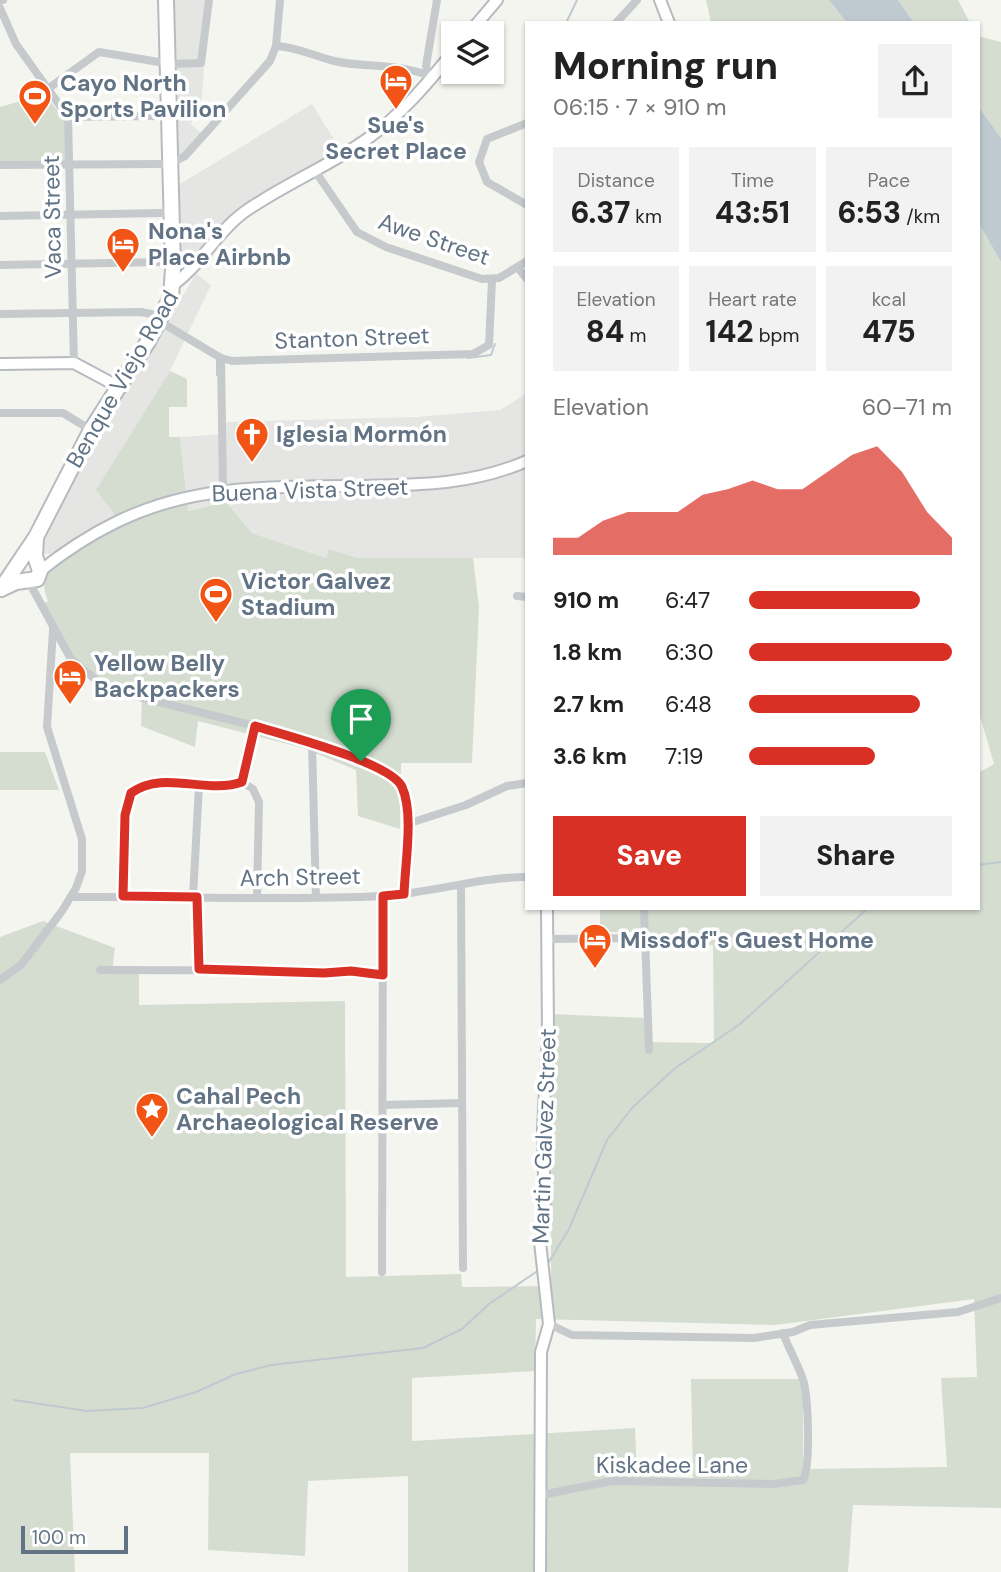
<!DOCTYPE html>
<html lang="en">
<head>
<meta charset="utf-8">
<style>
  :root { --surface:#fff; --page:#f2f2f2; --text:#222; --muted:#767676; --accent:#d93025 }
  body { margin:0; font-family:"DM Sans",sans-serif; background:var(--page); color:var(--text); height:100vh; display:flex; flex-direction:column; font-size:26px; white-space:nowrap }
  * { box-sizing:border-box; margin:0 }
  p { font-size:23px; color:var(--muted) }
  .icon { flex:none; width:38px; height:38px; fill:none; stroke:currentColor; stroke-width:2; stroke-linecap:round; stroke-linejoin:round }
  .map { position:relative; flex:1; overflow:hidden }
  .panel { position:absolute; left:525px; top:21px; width:455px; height:889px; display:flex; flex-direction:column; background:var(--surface); border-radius:0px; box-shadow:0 2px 5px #0004 }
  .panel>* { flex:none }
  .fabs { position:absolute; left:441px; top:21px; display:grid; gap:14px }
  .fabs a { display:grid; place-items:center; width:63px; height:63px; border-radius:0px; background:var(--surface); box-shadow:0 2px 5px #0004; font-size:35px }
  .scale { position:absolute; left:21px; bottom:18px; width:107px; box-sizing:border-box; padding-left:7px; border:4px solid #617384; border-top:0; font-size:19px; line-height:24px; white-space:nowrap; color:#617384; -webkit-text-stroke:5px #fff; paint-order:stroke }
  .pin { position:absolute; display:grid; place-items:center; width:60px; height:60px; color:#fff; margin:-72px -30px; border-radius:50% 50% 50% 0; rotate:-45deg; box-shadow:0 0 7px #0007 }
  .pin .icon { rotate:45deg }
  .round { display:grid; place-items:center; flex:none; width:74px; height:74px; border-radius:0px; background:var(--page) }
  .headline { display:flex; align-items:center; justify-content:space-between; height:119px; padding:0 28px }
  h1 { font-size:38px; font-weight:800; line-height:52px }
  .stats { display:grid; grid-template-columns:repeat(3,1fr); gap:10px; height:119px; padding:7px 28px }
  .stats div { display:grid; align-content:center; border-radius:0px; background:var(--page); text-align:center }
  .stats b { font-size:30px; font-weight:800 }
  .stats small { font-size:19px; font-weight:400 }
  .stats p { font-size:19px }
  .chart { height:196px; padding:14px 28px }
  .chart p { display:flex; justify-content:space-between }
  .chart svg { width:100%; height:126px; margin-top:7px; fill:var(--accent); opacity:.7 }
  .primary-button { display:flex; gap:14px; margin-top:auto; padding:14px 28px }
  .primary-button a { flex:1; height:80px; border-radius:0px; background:var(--accent); color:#fff; font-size:28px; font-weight:800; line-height:80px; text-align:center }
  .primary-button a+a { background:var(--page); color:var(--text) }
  ul { padding:0 28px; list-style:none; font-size:23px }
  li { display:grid; grid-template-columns:112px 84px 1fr; align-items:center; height:52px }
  li i { height:18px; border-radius:9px; background:var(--accent) }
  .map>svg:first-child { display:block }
</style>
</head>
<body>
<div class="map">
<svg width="1001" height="1572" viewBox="0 0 1001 1572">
  <rect width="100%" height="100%" fill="#f5f5f0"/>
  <g fill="#e5e6e4">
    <polygon points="170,0 209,0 202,97 191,124 202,134 184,155 178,156 175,154"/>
    <polygon points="312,104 343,154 235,216 181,274 178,272 175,187"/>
    <polygon points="196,274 211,285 170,371 116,516 50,554 39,554 39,545 92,442"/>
    <polygon points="527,393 527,558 358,558 330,549 328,558 252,533 226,502 188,511 180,437 225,434 227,422 416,417 500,410"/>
  </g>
  <g fill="#d5ddd1" fill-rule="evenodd">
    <polygon points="706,0 829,0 847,23 711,23"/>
    <polygon points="898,0 958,0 970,23 914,23"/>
    <polygon points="978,36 1001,42 1001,138 978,106"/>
    <polygon points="45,94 67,123 67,163 0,163 0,107"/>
    <path d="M978,222L1001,262V1508L853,1505L848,1572H408V1476L308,1481L305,1556L208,1550L209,1453H70L75,1572H0V937L43,921L115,948L112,972L139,973V1005L345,1001L346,1277L461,1274L462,1287L551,1286V1014L645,1018V1042L714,1043L713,945L652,943L650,932H600V908H978V773L994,764L978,709ZM974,1299L977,1377L941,1378L947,1467L803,1469V1379H691L693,1478L637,1475L635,1428L412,1441V1378L535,1371L536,1319L775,1325Z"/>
    <path d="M170,371L187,379V407H169V437H180L188,511L226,502L252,533L327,558L329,549L358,558H473L479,607L472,763H401L400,829L358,816L356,770L303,748L198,721L195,747L141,726L142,698C78,680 67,667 39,606L48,601C39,578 46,572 64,559L58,550L116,516L96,490Z"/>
    <polygon points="0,752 45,752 59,790 0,790"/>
  </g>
  <g fill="#bfcad0">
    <polygon points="829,0 898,0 914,23 847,23"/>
    <polygon points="978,106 1001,138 1001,262 978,222"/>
  </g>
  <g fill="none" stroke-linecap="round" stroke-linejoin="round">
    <g stroke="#bfcad0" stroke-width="2">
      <polyline points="566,23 577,0"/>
      <polyline points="468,358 491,355 495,344"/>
      <polyline points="217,359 217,375"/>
      <polyline points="978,865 1001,862"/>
      <polyline points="547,1265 569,1229 607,1140 632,1108 674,1069 740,1024 868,908"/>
      <polyline points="14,1400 87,1411 143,1408 196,1392 236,1374 271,1365 423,1348 462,1329 489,1304 539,1270"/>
    </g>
    <defs>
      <g id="secondary">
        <polyline points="660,0 669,23"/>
        <polyline points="469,33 497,0"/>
        <path d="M173,285C201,265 215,234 243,213C282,185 328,167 367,139C401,115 427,84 453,52"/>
        <polyline points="0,364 74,363 119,387"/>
        <path d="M40,571C149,485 228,487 360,486C419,485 472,485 527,461"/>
        <polyline points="540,1572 541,1352 549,1324 540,1242 545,1224 543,1129 548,1033 547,908"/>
      </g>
      <g id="highway">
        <polyline points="1,589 36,537 91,430 149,340 171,297 173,269 166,0"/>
        <polyline points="1,589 16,582 37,579 40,571 35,556 36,538"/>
      </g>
    </defs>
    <use href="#secondary" stroke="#b6bbc0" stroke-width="14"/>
    <use href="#highway" stroke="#b8bbbe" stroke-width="18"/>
    <g stroke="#c7cacd" stroke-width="8">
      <polyline points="0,0 3,0"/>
      <polyline points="0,8 16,44 68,117 74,363"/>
      <polyline points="616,23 637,0"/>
      <path d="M276,46C297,47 314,56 334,61C365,68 396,63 427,75"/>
      <polyline points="167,64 201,63 209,0"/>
      <polyline points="429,77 426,66 437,0"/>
      <polyline points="49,88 99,52 159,62"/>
      <polyline points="68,117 160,116"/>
      <polyline points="527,123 487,139 479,162 487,182 527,205"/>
      <polyline points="170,164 185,156 270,61 276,46 280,0"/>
      <polyline points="0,165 161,164"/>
      <polyline points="315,171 357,232 386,247 482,279 499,278 527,261"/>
      <polyline points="0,216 162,213"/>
      <polyline points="0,265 164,262"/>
      <polyline points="518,268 527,279"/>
      <polyline points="0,314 141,312 161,316"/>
      <polyline points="159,321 221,358 232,361 473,354 489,345 492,280"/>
      <polyline points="221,358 223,490"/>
      <polyline points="0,413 63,413 91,430"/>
      <path d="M29,582L71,659L97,681L139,697L255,726L393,774C419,802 405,858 404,894"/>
      <polyline points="517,596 527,597"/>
      <polyline points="312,744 316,897"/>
      <polyline points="242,782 253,789 259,802 257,898"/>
      <polyline points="407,824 466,805 507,786 527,783"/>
      <polyline points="461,887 463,1268"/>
      <path d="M123,896L125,815L131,793C163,769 206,795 242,782L255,726"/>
      <path d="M72,897C175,896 280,901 383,896C432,893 479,877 527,877"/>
      <polyline points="193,897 199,785"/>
      <polyline points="197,897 199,969"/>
      <polyline points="644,908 649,1050"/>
      <polyline points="547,939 647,938"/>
      <polyline points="100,970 351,971 383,975"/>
      <polyline points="0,980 21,965 62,911 76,888 82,871 82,839 47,727 53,630"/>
      <polyline points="383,1105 462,1103"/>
      <polyline points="382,1272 383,896"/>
      <polyline points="549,1324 572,1335 754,1338 793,1332 810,1325 958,1312 1001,1298"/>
      <path d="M541,1495L612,1481L773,1484L803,1480C811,1466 808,1400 804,1383C800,1368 789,1350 783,1333"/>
    </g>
    <use href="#secondary" stroke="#fff" stroke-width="10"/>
    <use href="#highway" stroke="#fff" stroke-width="14"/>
  </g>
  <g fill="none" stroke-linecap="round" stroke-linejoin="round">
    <defs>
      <path id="route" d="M255,726C284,735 392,763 402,787C414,813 405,864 404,894L383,896V975L351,971L324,973L199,969L197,897L123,896L125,815L131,793C164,769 206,795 242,782Z"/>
    </defs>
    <use href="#route" stroke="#fff" stroke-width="14"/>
    <use href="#route" stroke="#d93025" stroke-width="9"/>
  </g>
  <defs>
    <symbol id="hotel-pin" viewBox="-11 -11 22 30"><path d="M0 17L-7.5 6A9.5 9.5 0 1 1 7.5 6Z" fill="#f15414" stroke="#fff"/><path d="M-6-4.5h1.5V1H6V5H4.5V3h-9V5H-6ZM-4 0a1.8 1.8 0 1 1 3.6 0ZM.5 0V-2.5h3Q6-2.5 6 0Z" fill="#fff"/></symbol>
    <symbol id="stadium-pin" viewBox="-11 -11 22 30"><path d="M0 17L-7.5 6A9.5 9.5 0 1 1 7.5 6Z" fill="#f15414" stroke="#fff"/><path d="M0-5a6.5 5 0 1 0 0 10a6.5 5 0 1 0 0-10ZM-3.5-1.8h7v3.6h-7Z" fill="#fff"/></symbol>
    <symbol id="church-pin" viewBox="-11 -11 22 30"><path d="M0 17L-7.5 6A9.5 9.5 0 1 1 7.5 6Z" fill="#f15414" stroke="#fff"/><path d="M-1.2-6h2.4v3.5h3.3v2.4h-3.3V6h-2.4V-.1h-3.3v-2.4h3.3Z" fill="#fff"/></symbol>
    <symbol id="sight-pin" viewBox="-11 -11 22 30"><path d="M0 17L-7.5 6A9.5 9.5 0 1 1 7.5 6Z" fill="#f15414" stroke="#fff"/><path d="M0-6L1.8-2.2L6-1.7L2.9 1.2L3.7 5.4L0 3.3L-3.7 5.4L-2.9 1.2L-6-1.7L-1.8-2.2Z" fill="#fff"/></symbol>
  </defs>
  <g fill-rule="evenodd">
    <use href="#hotel-pin" x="377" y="62" width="38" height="52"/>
    <use href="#stadium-pin" x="16" y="77" width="38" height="52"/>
    <use href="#hotel-pin" x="104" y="225" width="38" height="52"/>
    <use href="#church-pin" x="233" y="415" width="38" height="52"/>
    <use href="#stadium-pin" x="197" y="575" width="38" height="52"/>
    <use href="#hotel-pin" x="51" y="657" width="38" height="52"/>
    <use href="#hotel-pin" x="576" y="921" width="38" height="52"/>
    <use href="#sight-pin" x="133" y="1090" width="38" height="52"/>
  </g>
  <g text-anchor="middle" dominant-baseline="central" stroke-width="7" stroke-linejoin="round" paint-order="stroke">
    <g font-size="23" font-weight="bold" fill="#617384" stroke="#fff" text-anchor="start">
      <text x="60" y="83">Cayo North<tspan x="60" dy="26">Sports Pavilion</tspan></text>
      <text x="396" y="125" text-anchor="middle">Sue's<tspan x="396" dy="26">Secret Place</tspan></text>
      <text x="148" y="231">Nona's<tspan x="148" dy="26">Place Airbnb</tspan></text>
      <text x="276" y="434">Iglesia Mormón</text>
      <text x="241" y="581">Victor Galvez<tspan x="241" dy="26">Stadium</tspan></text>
      <text x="94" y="663">Yellow Belly<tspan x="94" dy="26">Backpackers</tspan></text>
      <text x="620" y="940">Missdof"s Guest Home</text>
      <text x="176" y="1096">Cahal Pech<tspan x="176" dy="26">Archaeological Reserve</tspan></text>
    </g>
    <g font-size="23" fill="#617384" stroke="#fff">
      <text transform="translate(52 217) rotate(-91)">Vaca Street</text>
      <text transform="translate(434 239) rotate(19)">Awe Street</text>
      <text transform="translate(352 338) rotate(-2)">Stanton Street</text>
      <text transform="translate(122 379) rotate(-60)">Benque Viejo Road</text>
      <text transform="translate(310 490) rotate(-2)">Buena Vista Street</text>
      <text transform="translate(300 877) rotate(-1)">Arch Street</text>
      <text transform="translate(544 1136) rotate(-88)">Martin Galvez Street</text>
      <text x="672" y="1465">Kiskadee Lane</text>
    </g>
  </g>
</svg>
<div class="fabs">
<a><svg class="icon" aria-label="layers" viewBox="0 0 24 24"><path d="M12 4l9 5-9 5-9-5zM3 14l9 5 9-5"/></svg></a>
</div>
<div class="scale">100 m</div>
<div class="pin" style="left:361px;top:761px;background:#1e9e55"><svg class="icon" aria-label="arrive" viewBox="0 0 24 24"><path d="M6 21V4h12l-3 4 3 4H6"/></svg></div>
<section class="panel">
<div class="headline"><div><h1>Morning run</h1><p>06:15 · 7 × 910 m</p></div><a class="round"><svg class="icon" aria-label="share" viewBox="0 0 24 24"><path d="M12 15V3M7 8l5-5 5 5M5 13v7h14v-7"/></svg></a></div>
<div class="stats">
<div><p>Distance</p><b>6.37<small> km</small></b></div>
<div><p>Time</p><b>43:51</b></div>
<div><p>Pace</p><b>6:53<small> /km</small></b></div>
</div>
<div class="stats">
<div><p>Elevation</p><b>84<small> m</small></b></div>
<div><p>Heart rate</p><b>142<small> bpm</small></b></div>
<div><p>kcal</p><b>475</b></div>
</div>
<div class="chart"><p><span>Elevation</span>60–71 m</p>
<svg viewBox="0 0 160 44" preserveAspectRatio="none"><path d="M0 44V38L10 38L20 32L30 29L40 29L50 29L60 23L70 21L80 18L90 21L100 21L110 15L120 9L130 6L140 15L150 29L160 38V44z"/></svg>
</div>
<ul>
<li><b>910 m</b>6:47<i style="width:84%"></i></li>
<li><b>1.8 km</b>6:30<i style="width:100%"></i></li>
<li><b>2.7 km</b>6:48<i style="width:84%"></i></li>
<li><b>3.6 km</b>7:19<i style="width:62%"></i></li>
</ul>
<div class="primary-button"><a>Save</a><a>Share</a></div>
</section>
</div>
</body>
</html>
